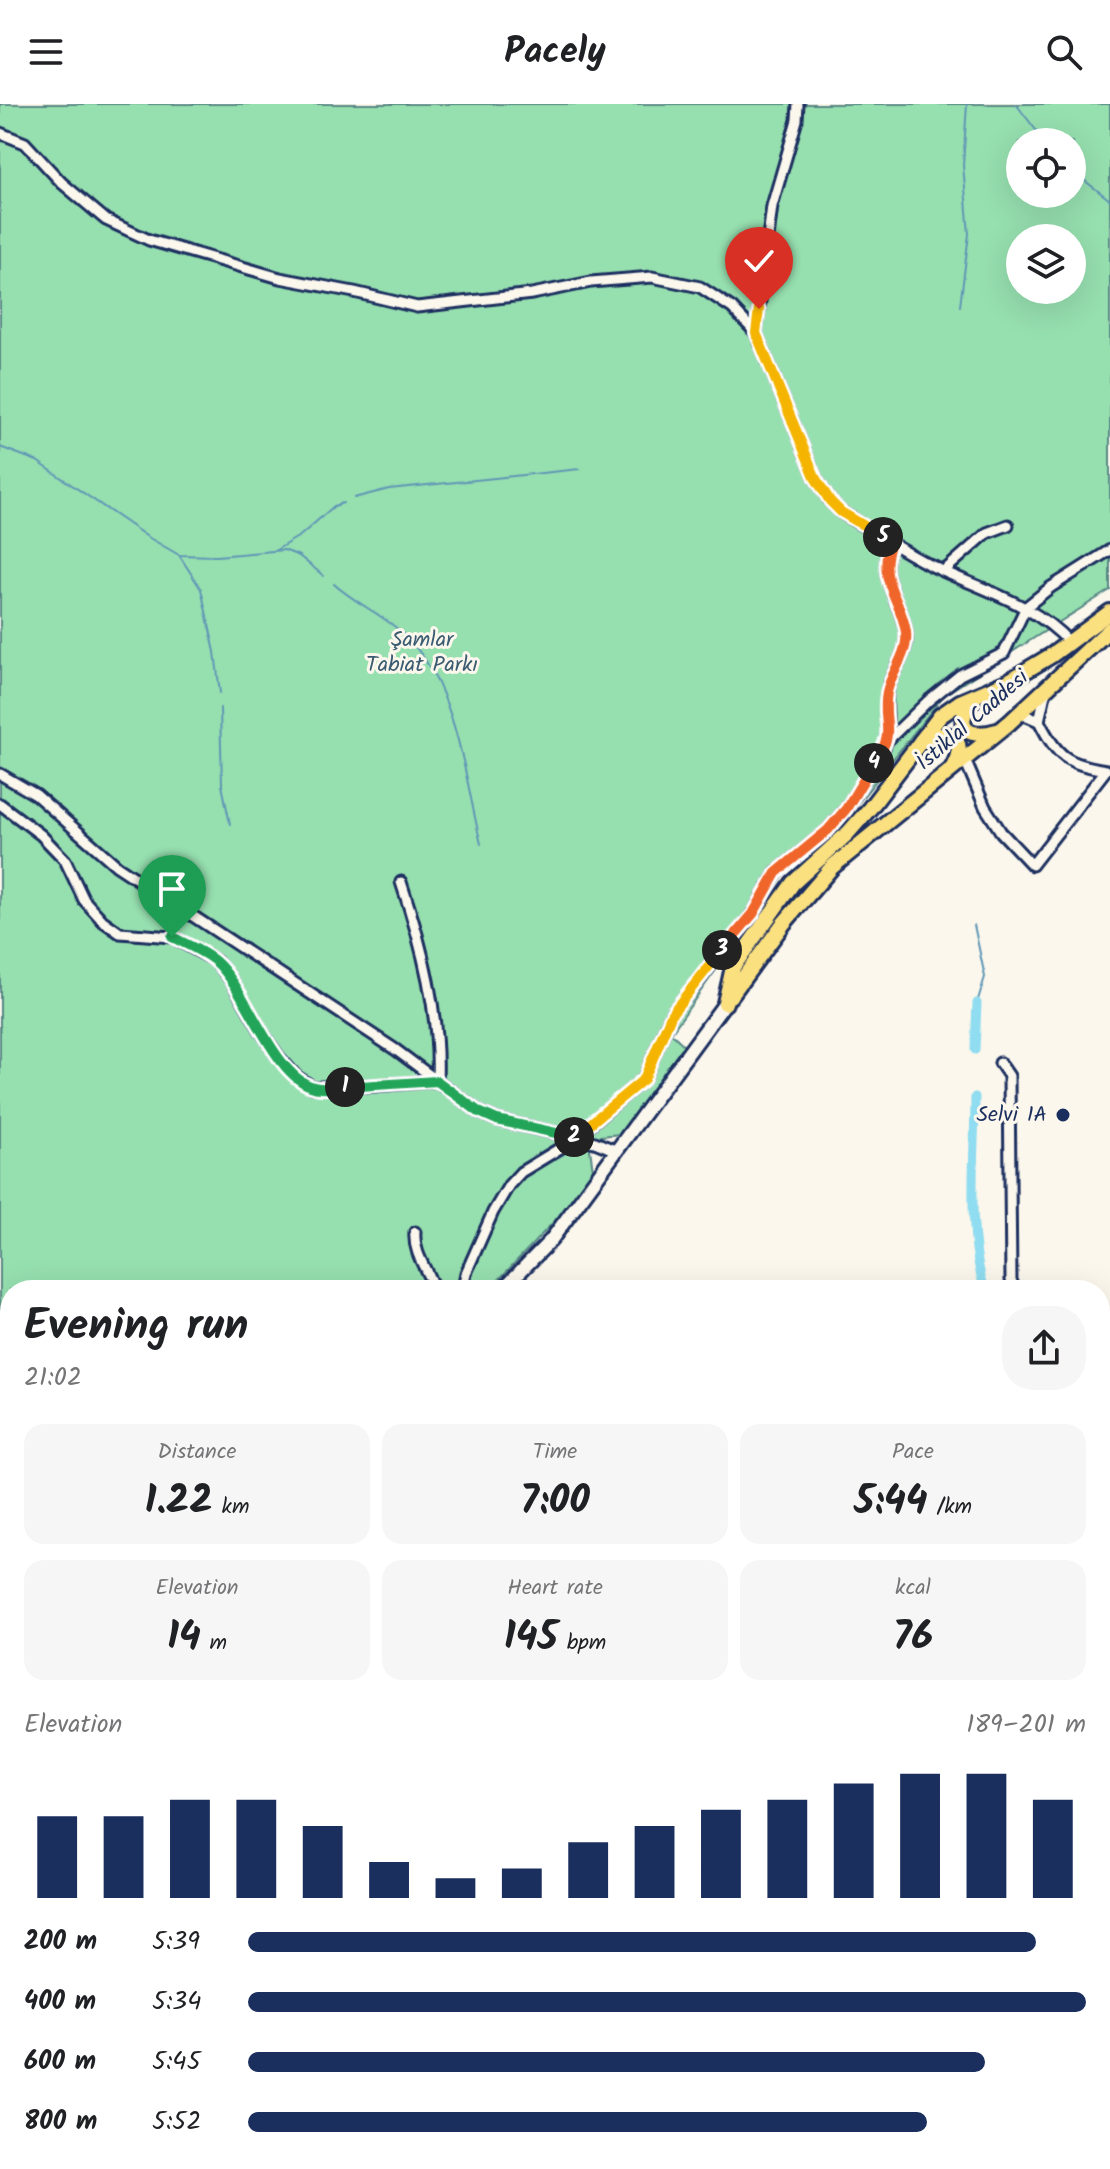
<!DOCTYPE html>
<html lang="en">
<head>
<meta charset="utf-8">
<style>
  :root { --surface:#fff; --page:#f6f6f6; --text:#202124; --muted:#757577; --accent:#1b2f5e }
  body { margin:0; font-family:Kalam,sans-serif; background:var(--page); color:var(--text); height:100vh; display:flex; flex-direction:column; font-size:30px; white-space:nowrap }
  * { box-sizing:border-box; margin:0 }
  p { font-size:26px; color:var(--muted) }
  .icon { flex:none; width:44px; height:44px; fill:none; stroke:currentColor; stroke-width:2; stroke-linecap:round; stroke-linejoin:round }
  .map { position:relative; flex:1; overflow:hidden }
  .panel { position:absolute; left:0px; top:1176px; width:1110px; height:890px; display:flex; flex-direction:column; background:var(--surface); border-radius:32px 32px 0 0; box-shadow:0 8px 32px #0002 }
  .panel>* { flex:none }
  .controls { position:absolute; left:1006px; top:24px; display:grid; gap:16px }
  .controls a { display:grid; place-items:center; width:80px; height:80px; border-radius:50%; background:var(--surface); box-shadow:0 8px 32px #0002; font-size:40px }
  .pin { position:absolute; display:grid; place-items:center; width:68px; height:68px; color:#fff; margin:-82px -34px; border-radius:50% 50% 50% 0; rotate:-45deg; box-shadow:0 0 8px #0007 }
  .pin .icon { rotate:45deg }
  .km { position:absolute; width:40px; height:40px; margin:-20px; border-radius:50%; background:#222; color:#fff; font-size:22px; line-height:40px; text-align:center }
  .round { display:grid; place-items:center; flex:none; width:84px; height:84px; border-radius:32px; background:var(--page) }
  .overview { display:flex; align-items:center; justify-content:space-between; height:136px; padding:0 24px }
  h1 { font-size:44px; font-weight:700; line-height:60px }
  .metrics { display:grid; grid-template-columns:repeat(3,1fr); gap:12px; height:136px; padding:8px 24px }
  .metrics div { display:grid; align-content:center; border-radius:20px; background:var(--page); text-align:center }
  .metrics b { font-size:40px; font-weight:700 }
  .metrics small { font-size:22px; font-weight:400 }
  .metrics p { font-size:22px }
  .chart { height:224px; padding:16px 24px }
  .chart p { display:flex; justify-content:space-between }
  .chart svg { width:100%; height:144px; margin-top:8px; stroke:var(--accent); stroke-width:6 }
  ul { padding:0 24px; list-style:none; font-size:26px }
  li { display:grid; grid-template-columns:128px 96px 1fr; align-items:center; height:60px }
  li i { height:20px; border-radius:10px; background:var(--accent) }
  header { display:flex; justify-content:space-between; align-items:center; height:104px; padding:0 24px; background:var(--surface); font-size:36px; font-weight:700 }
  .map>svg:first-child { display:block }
</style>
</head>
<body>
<header><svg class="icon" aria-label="menu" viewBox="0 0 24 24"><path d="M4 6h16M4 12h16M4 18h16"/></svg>Pacely<svg class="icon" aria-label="search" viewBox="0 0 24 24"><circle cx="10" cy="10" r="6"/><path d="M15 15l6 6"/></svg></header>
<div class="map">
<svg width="1110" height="2065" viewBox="0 0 1110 2065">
  <rect width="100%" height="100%" fill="#fbf7ec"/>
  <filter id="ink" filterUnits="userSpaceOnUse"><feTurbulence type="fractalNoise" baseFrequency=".0125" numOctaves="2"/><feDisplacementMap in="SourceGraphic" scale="16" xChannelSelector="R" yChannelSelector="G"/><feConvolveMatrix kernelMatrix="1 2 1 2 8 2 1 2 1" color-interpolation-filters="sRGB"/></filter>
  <g filter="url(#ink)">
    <path fill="#96dfaf" stroke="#588786" stroke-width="2" fill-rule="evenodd" d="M0,0H1110V486L944,591L850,709L819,742L792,762L782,773L671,929L685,942L620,1030L601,1032L590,1045L593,1066L562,1109L489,1186H10V1323L0,1301ZM1020,38H1072V90H1020ZM1020,134H1072V186H1020Z"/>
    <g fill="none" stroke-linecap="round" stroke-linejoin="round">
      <g stroke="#6197b6" stroke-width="2">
        <polyline points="1016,0 1045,38"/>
        <polyline points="1072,67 1110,96"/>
        <polyline points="960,202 969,130 963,61 967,0"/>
        <polyline points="0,343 37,357 146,432 179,451 217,452 284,446 299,452 324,472"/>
        <polyline points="354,394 389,385 580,365"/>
        <polyline points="276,446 301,431 334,402 343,399"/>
        <polyline points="179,451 201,485 215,548 220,589"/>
        <path d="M334,480C354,498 379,509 399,526C456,574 464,672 481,740"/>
        <polyline points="220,604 222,681 230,720"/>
        <polyline points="974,821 985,873 977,899"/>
        <polyline points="1100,2031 1110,2015"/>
        <polyline points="1078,2065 1084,2056"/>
      </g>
      <g stroke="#90dcf0" stroke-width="9">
        <polyline points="975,946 977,899"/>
        <path d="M975,993C975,1053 966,1129 985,1186"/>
        <polyline points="1100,1460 1110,1474"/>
      </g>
      <defs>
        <g id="street">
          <path d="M798,0L797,16L772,102L756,229L816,375L830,397L841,408C869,425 897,444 926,459C975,484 1032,497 1070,539"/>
          <polyline points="0,29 25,39 62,79 106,116 149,136 280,174 354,188 417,203 532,190 591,178 652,173 700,183 732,204 756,229"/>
          <polyline points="944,467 987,429 1008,421"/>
          <polyline points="1020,609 1039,617 1046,586"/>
          <polyline points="888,636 928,597 960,571 1004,549 1026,503 1051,483 1110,446"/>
          <path d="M965,656L985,703L1001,728L1032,761L1106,666C1066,659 1058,654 1039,617"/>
          <polyline points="0,670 36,691 117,762 396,946 479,1008 497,1016 595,1038 617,1047"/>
          <path d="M0,700L41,731L65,756L84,796L103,817L120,829L172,833L216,857L232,877L261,927L278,952L296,972L313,983L374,982L437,977C440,911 422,841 401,778"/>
          <polyline points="1000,959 1009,972 1011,1176 1015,1186"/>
          <path d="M415,1128C413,1150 428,1166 434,1186"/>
          <path d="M463,1186L466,1169L493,1108L509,1081L521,1068L567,1040L644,975L672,909L753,810L776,769L828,726L846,705L883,646C893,627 883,606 888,585C892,566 910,547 906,527C899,493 877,475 891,439"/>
          <polyline points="1100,1335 1110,1327"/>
          <polyline points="1100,1350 1110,1354"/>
          <polyline points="1100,1627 1110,1629"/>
          <polyline points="0,1954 10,1942"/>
          <polyline points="80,2056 90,2065"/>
          <polyline points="179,2056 188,2065"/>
          <polyline points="284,2056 293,2065"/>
          <polyline points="630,2056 632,2065"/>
          <polyline points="0,2065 10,2053"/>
          <polyline points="139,2065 147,2056"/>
          <polyline points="231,2065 233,2056"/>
        </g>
        <g id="secondary">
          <polyline points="502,1186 551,1136 725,899"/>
          <polyline points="0,1620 10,1612"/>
        </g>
        <g id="primary">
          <path d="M975,593C953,619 963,637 997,627"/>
          <path d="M921,637C946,624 970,632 953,663"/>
          <polyline points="730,892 783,820 832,763 1009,619 1110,525"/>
          <polyline points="725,899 733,863 793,779 848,729 870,704 940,612 960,598 1007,578 1052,551 1110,508"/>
        </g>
      </defs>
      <use href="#street" stroke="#1b2f5e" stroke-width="15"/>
      <use href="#secondary" stroke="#1b2f5e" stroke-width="18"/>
      <use href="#primary" stroke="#1b2f5e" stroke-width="20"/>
      <use href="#street" stroke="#fbf7ec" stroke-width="9"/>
      <use href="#secondary" stroke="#fbf7ec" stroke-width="12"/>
      <use href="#primary" stroke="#fbe080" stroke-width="14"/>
    </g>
  </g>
  <g fill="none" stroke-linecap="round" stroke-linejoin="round" filter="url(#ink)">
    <defs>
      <path id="split-1" d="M172,833C186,840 203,847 215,857C247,884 273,973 314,983C323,986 336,983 345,983"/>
      <polyline id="split-2" points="345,983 437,977 479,1008 497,1016 574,1033"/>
      <polyline id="split-3" points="574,1033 644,975 672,909 722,846"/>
      <polyline id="split-4" points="722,846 753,810 776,769 828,726 846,705 874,659"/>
      <path id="split-5" d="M874,659C898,625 881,622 887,588C891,568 909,549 906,528C901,494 876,476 891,439L883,433"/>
      <polyline id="split-6" points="759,205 756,229 816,375 830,397 841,408 883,433"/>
    </defs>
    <use href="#split-1" stroke="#fff" stroke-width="16"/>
    <use href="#split-2" stroke="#fff" stroke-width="16"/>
    <use href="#split-3" stroke="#fff" stroke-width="16"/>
    <use href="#split-4" stroke="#fff" stroke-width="16"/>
    <use href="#split-5" stroke="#fff" stroke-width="16"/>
    <use href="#split-6" stroke="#fff" stroke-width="16"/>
    <use href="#split-1" stroke="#22a559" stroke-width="10"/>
    <use href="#split-2" stroke="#22a559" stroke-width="10"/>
    <use href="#split-3" stroke="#f5b400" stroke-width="10"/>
    <use href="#split-4" stroke="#f0652b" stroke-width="10"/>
    <use href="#split-5" stroke="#f0652b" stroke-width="10"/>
    <use href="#split-6" stroke="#f5b400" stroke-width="10"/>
  </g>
  <circle fill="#1b2f5e" stroke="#fbf7ec" stroke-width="3" cx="1063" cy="1011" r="8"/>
  <g text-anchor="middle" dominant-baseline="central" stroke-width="6" stroke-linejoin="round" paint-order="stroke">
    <g font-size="22" fill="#3a5b72" stroke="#fbf7ec">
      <text x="422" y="536">Şamlar<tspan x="422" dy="25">Tabiat Parkı</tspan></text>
    </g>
    <g font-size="22" fill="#1b2f5e" stroke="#fbf7ec">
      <text transform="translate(973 617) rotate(-41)">İstiklal Caddesi</text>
    </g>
    <g font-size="22" fill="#1b2f5e" stroke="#fbf7ec" text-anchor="end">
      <text x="1047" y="1011">Selvi 1A</text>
    </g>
  </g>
</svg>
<div class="controls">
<a><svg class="icon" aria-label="locate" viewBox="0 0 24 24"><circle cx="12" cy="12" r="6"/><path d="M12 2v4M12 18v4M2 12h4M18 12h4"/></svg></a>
<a><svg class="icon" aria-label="layers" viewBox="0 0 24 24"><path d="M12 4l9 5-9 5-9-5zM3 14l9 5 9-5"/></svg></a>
</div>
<div class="pin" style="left:172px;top:833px;background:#1e9e55"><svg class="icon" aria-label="arrive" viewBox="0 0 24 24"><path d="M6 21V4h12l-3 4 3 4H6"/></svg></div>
<div class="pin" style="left:759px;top:205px;background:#d93025"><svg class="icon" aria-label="check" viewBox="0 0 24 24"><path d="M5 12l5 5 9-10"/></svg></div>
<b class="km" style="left:345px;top:983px">1</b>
<b class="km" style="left:574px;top:1033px">2</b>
<b class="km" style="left:722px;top:846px">3</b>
<b class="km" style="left:874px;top:659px">4</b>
<b class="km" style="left:883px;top:433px">5</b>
<section class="panel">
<div class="overview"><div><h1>Evening run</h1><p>21:02</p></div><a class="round"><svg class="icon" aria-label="share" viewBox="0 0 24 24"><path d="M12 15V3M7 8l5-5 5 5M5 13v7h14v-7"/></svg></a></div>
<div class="metrics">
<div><p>Distance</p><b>1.22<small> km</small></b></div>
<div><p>Time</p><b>7:00</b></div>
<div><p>Pace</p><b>5:44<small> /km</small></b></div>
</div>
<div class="metrics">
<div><p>Elevation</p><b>14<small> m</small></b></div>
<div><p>Heart rate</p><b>145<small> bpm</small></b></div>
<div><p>kcal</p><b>76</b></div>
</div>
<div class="chart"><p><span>Elevation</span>189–201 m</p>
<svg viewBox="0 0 160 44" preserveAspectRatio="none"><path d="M5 44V19M15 44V19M25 44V14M35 44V14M45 44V22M55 44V33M65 44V38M75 44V35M85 44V27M95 44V22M105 44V17M115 44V14M125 44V9M135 44V6M145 44V6M155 44V14"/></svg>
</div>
<ul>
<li><b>200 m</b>5:39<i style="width:94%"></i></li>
<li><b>400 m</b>5:34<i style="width:100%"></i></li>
<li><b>600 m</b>5:45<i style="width:88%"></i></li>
<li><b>800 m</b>5:52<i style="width:81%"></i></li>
</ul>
</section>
</div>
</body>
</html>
